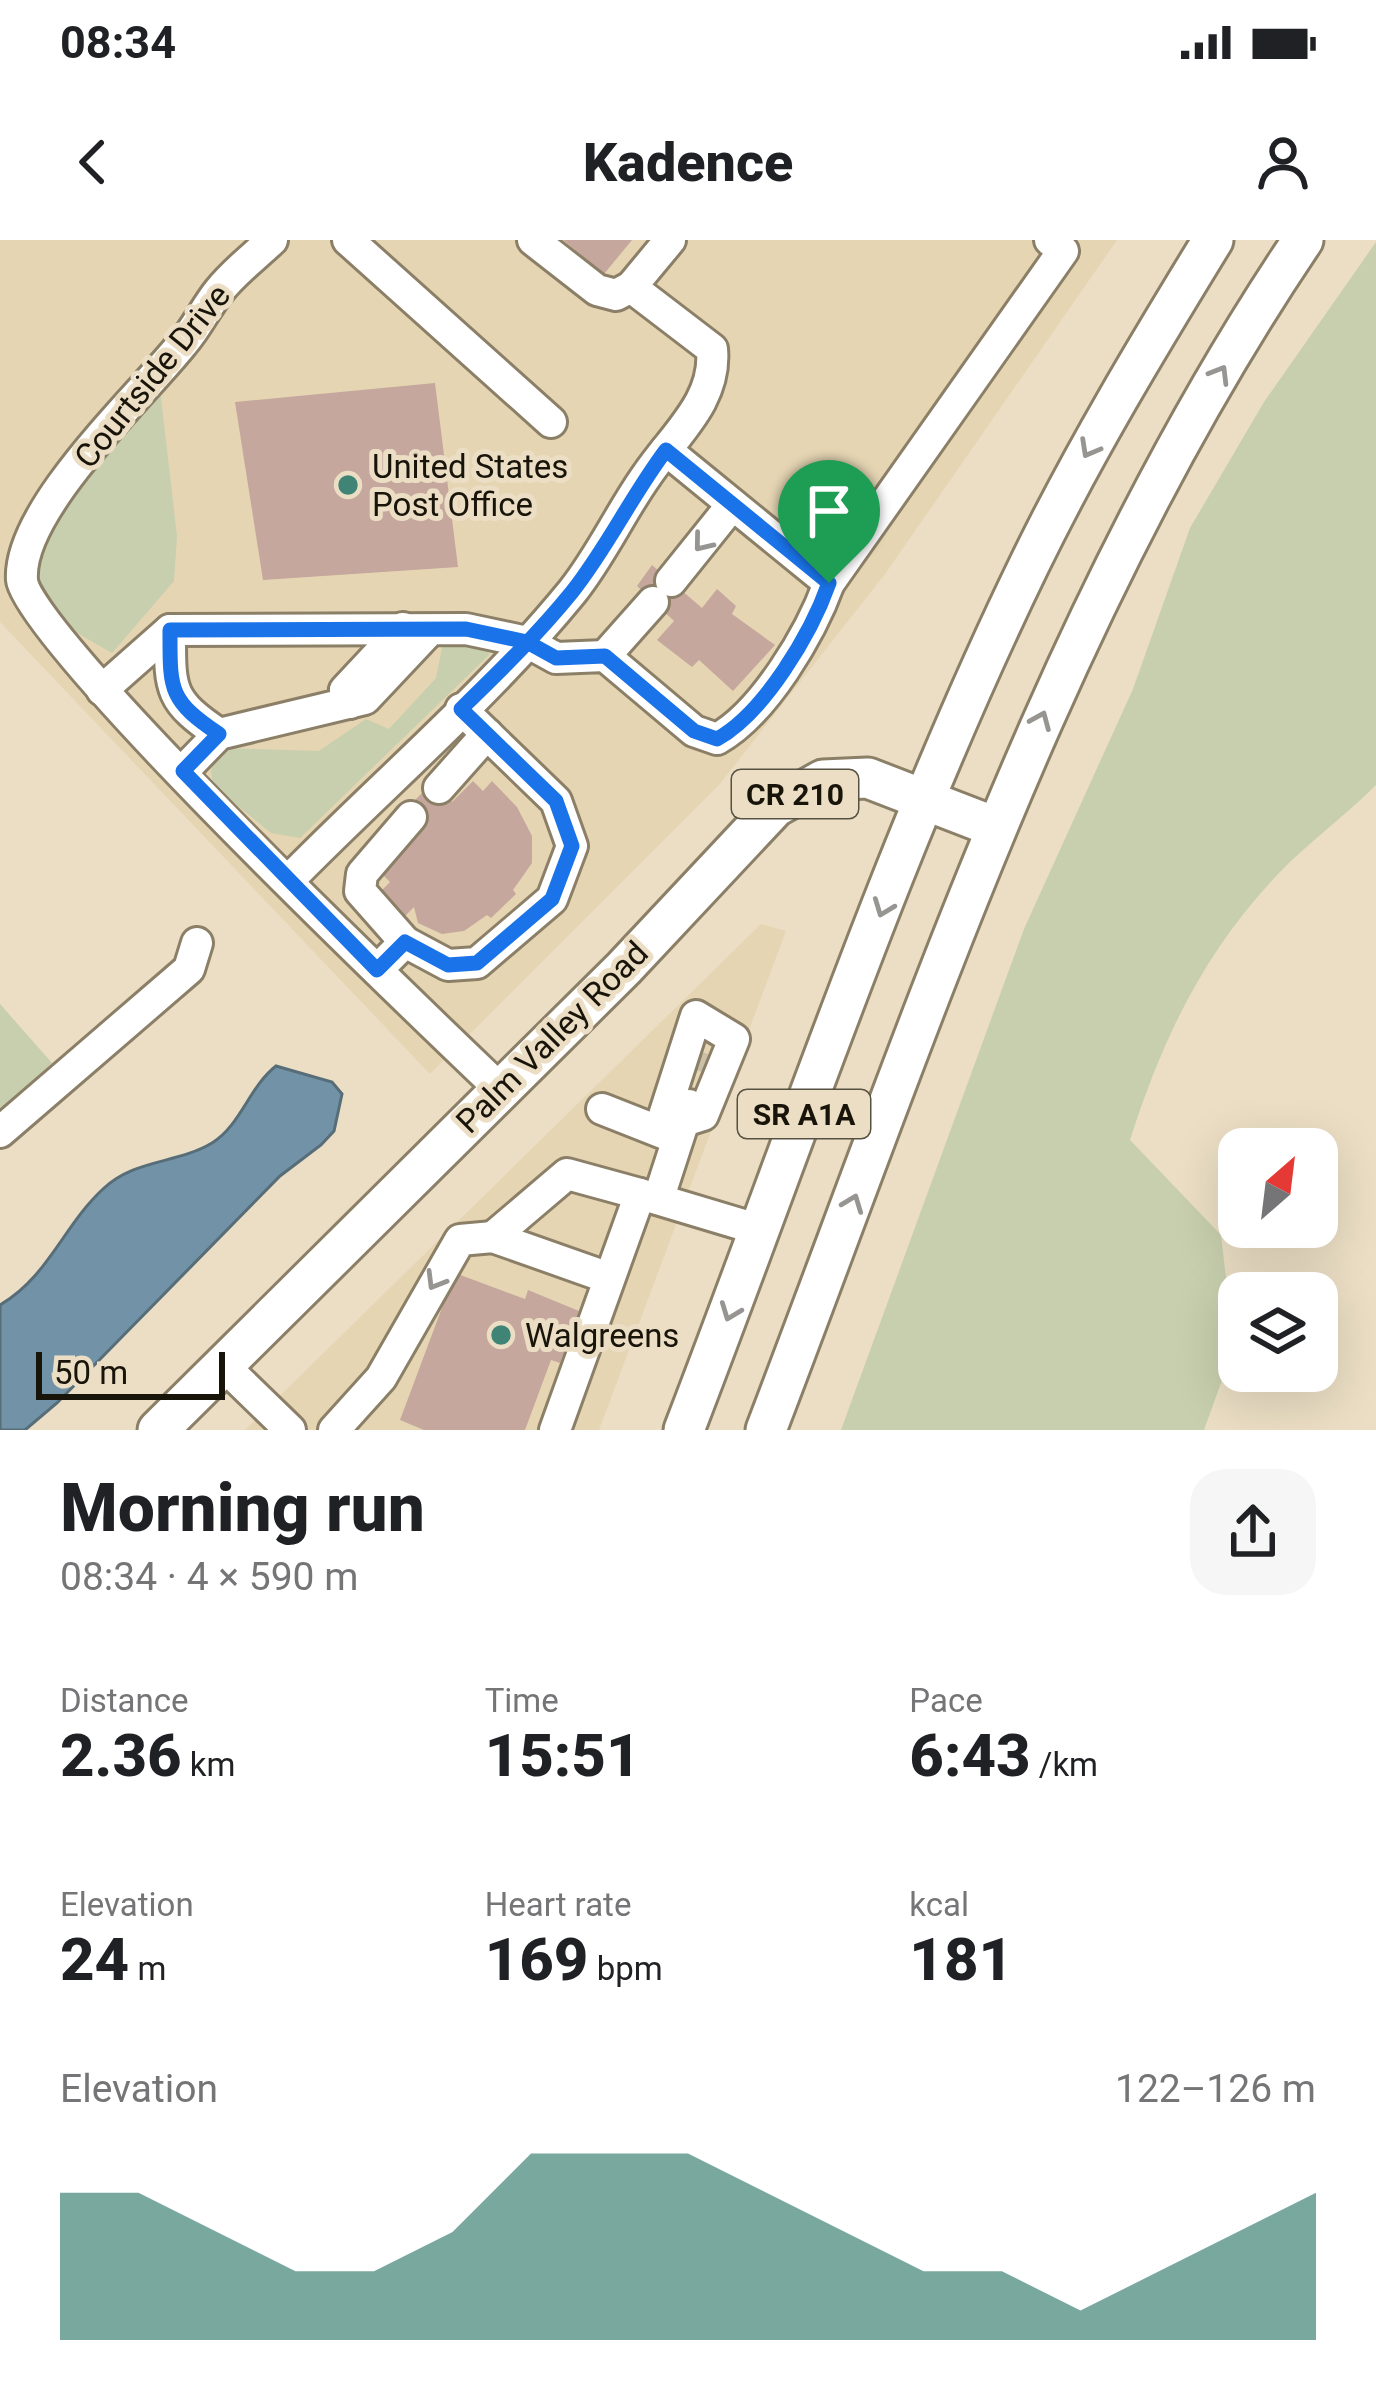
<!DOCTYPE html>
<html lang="en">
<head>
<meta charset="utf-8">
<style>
  :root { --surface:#fff; --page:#f6f6f6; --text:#202124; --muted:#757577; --accent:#408476 }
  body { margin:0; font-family:Roboto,sans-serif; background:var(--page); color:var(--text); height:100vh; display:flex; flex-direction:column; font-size:45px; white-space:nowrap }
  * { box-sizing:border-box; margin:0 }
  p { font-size:39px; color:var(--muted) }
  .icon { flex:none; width:66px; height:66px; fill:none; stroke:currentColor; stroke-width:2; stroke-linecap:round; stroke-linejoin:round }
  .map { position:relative; height:1190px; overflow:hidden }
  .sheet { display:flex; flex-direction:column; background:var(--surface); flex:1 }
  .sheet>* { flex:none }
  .needle { width:78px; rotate:28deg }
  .buttons { position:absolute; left:1218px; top:888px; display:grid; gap:24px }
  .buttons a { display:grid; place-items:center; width:120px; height:120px; border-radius:24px; background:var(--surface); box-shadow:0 12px 48px #0002; font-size:60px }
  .scale { position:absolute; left:36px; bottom:30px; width:189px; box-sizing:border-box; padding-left:12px; border:6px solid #18140a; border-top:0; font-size:33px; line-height:42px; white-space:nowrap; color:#18140a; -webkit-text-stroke:9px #ebdec4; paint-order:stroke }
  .pin { position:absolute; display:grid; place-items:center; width:102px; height:102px; color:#fff; margin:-123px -51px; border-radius:50% 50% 50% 0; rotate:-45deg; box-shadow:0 0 12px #0007 }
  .pin .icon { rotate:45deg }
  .round { display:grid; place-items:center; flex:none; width:126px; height:126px; border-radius:36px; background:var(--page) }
  .headline { display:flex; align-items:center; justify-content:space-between; height:204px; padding:0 60px }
  h1 { font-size:66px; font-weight:800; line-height:90px }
  .stats { display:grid; grid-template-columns:repeat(3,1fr); gap:18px; height:204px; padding:12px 60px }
  .stats div { display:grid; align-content:center }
  .stats b { font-size:60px; font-weight:800 }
  .stats small { font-size:33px; font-weight:400 }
  .stats p { font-size:33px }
  .chart { height:336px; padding:24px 60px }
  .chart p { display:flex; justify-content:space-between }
  .chart svg { width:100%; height:216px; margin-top:12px; fill:var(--accent); opacity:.7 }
  .status { display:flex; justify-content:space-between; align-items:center; height:84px; padding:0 60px; background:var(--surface); direction:ltr }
  .status svg { height:33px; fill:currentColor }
  header { display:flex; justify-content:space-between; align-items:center; height:156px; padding:0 60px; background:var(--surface); font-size:54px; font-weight:800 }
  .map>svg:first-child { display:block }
</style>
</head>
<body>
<div class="status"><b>08:34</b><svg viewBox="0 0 49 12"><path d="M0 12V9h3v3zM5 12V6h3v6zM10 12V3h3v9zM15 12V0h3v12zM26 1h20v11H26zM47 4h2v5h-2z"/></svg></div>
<header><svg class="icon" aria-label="back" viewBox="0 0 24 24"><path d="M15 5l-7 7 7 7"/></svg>Kadence<svg class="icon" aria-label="person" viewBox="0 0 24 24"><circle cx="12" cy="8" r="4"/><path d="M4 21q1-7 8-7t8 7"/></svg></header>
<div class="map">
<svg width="1376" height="1190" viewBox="0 0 1376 1190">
  <rect width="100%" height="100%" fill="#ebdec4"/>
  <g fill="#e5d5b3">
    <polygon points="0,0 1117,0 885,334 719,545 430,834 0,382"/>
    <polygon points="761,684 786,691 599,1190 245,1190"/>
  </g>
  <g fill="#c7cfae">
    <path d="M1376,2V545C1345,576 1309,602 1279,633C1204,712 1163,797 1130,900L1221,995L1234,1107L1204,1190H841L1024,689L1133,449L1190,288L1264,162Z"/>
    <polygon points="160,149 177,296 174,341 112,413 72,390 37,343 43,284"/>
    <polygon points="486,401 489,415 300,598 271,593 213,546 211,530 220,508 319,511 366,479 389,489 436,438 443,403"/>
    <polygon points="0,764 52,823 0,871"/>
  </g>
  <path fill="#7293a7" stroke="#576d78" stroke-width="3" d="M276,826L332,842L342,854L334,891L321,905L280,936L57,1163L25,1190H0V1065C49,1036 63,986 103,949C134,919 177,924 212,903C241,885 249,847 276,826Z"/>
  <g fill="#c5a79d">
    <polygon points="563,0 632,0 604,34"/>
    <polygon points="435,143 458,327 263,340 235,162"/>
    <polygon points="652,325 702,368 717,349 736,366 732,374 775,405 733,451 699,420 692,427 657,400 674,381 637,346"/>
    <polygon points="473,541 483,551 492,541 517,567 532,596 532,623 513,650 516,654 491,678 487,675 464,691 442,694 418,683 414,667 405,676 381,651 390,642 379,631 422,589 405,570 433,542 452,562"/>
    <polygon points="455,1033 525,1059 528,1050 579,1071 560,1123 551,1120 525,1190 424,1190 400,1180"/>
  </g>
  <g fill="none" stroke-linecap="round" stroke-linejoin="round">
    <polyline stroke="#cbc0a8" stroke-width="30" stroke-dasharray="30 15" stroke-linecap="butt" points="702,832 708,814"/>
    <defs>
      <g id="minor">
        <path d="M272,0C255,16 234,32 219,51C206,67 197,87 183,103C141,156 17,270 22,340C26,397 432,784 500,849"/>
        <polyline points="348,0 551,182"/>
        <polyline points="533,0 597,50 616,55 631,47"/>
        <polyline points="666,210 829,343 1063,11 1050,0"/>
        <polyline points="671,341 732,265"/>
        <path d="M170,390C170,449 168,460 219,494"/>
        <polyline points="605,416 653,362"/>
        <path d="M102,450L170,390L466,389L527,402L556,418L605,416L694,491L717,499C764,473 811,393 829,343"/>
        <polyline points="350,463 345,450 403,388"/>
        <polyline points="183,531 219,494 365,459 430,390"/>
        <polyline points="439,548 487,494"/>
        <path d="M288,641C382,545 487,456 572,352C601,316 620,273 647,235C674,195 717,161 712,109L631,47L670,0"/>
        <polyline points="405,702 360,651 362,634 411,577"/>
        <polyline points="377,730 405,702 448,725 477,723 552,659 572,606 556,561 461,469"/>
        <polyline points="602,869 673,897"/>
        <polyline points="659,891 696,776 734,799 703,875 684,881"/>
        <polyline points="0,892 189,729 197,703"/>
        <polyline points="659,957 689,865"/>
        <polyline points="493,997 567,934 640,954"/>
        <polyline points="223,1125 290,1190"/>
        <polyline points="334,1190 381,1138 460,1000 493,997 606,1037"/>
        <polyline points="555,1190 640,954 760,990"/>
      </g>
      <g id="major">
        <polyline points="158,1190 624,728 775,567 823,540 868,538 995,587"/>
        <path d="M684,1190C796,900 894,602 1030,323C1084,212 1148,106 1213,0"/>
        <path d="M766,1190C922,783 1057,364 1303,0"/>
      </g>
    </defs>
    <use href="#minor" stroke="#8b7f67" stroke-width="36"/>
    <use href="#major" stroke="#8b7f67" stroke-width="45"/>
    <use href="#minor" stroke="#fff" stroke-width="30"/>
    <use href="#major" stroke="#fff" stroke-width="39"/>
  </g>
  <defs><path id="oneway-chevron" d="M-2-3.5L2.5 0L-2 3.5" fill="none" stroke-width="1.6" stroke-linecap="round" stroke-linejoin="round" transform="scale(3)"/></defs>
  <g stroke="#979591">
    <use href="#oneway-chevron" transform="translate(1220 134) rotate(-59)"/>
    <use href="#oneway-chevron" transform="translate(1089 209) rotate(119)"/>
    <use href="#oneway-chevron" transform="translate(702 303) rotate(129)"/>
    <use href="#oneway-chevron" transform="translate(1041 480) rotate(-67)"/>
    <use href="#oneway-chevron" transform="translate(883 668) rotate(111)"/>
    <use href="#oneway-chevron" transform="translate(853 963) rotate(-69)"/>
    <use href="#oneway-chevron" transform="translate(435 1041) rotate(121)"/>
    <use href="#oneway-chevron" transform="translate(730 1072) rotate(111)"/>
  </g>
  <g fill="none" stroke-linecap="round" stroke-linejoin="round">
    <defs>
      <path id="route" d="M829,343C811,394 764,473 717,499L694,491L605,416L556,418L527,402L466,389L170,390C170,449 168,460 219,494L183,531L377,730L405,702L448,725L477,723L552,659L572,606L556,561L461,469C499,432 538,394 572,352C607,308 632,255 666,210L829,343"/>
    </defs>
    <use href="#route" stroke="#fff" stroke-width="24"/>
    <use href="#route" stroke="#1a73e8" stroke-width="15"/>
  </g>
  <g fill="#408476" stroke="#ebdec4" stroke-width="4.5">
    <circle cx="348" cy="245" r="12"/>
    <circle cx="501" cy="1095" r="12"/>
  </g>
  <g text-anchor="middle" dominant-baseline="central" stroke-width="10" stroke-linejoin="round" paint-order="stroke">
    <g fill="#ebdec4" stroke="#575142" stroke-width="3">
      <rect x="732" y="530" width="126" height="48" rx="9"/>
      <rect x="738" y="850" width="132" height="48" rx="9"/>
    </g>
    <g font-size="30" font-weight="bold" fill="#18140a">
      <text x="795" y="554">CR 210</text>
      <text x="804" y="874">SR A1A</text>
    </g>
    <g font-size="33" fill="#18140a" stroke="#ebdec4">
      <text transform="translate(152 136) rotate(-51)">Courtside Drive</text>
      <text transform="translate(552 797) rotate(-45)">Palm Valley Road</text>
    </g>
    <g font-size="33" fill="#18140a" stroke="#ebdec4" text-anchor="start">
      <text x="372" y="226">United States<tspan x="372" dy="38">Post Office</tspan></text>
      <text x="525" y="1095">Walgreens</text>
    </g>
  </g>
</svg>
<div class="buttons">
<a><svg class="needle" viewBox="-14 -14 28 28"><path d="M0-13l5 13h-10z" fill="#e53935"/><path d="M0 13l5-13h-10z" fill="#757577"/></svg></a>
<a><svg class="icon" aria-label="layers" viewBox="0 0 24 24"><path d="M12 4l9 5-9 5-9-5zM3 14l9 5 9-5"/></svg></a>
</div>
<div class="scale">50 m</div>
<div class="pin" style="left:829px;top:343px;background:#1e9e55"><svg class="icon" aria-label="arrive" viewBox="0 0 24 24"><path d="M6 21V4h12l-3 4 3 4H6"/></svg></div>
</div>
<section class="sheet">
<div class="headline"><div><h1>Morning run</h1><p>08:34 · 4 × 590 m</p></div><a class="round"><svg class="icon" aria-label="share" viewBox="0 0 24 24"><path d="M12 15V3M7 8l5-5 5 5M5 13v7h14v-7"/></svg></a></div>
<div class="stats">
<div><p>Distance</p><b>2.36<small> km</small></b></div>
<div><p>Time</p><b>15:51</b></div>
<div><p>Pace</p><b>6:43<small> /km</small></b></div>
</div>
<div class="stats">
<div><p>Elevation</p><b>24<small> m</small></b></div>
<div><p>Heart rate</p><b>169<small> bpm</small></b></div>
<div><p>kcal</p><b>181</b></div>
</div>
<div class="chart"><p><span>Elevation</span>122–126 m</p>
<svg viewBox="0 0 160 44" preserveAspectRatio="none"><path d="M0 44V14L10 14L20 22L30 30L40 30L50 22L60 6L70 6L80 6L90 14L100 22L110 30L120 30L130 38L140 30L150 22L160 14V44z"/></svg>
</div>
</section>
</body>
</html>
